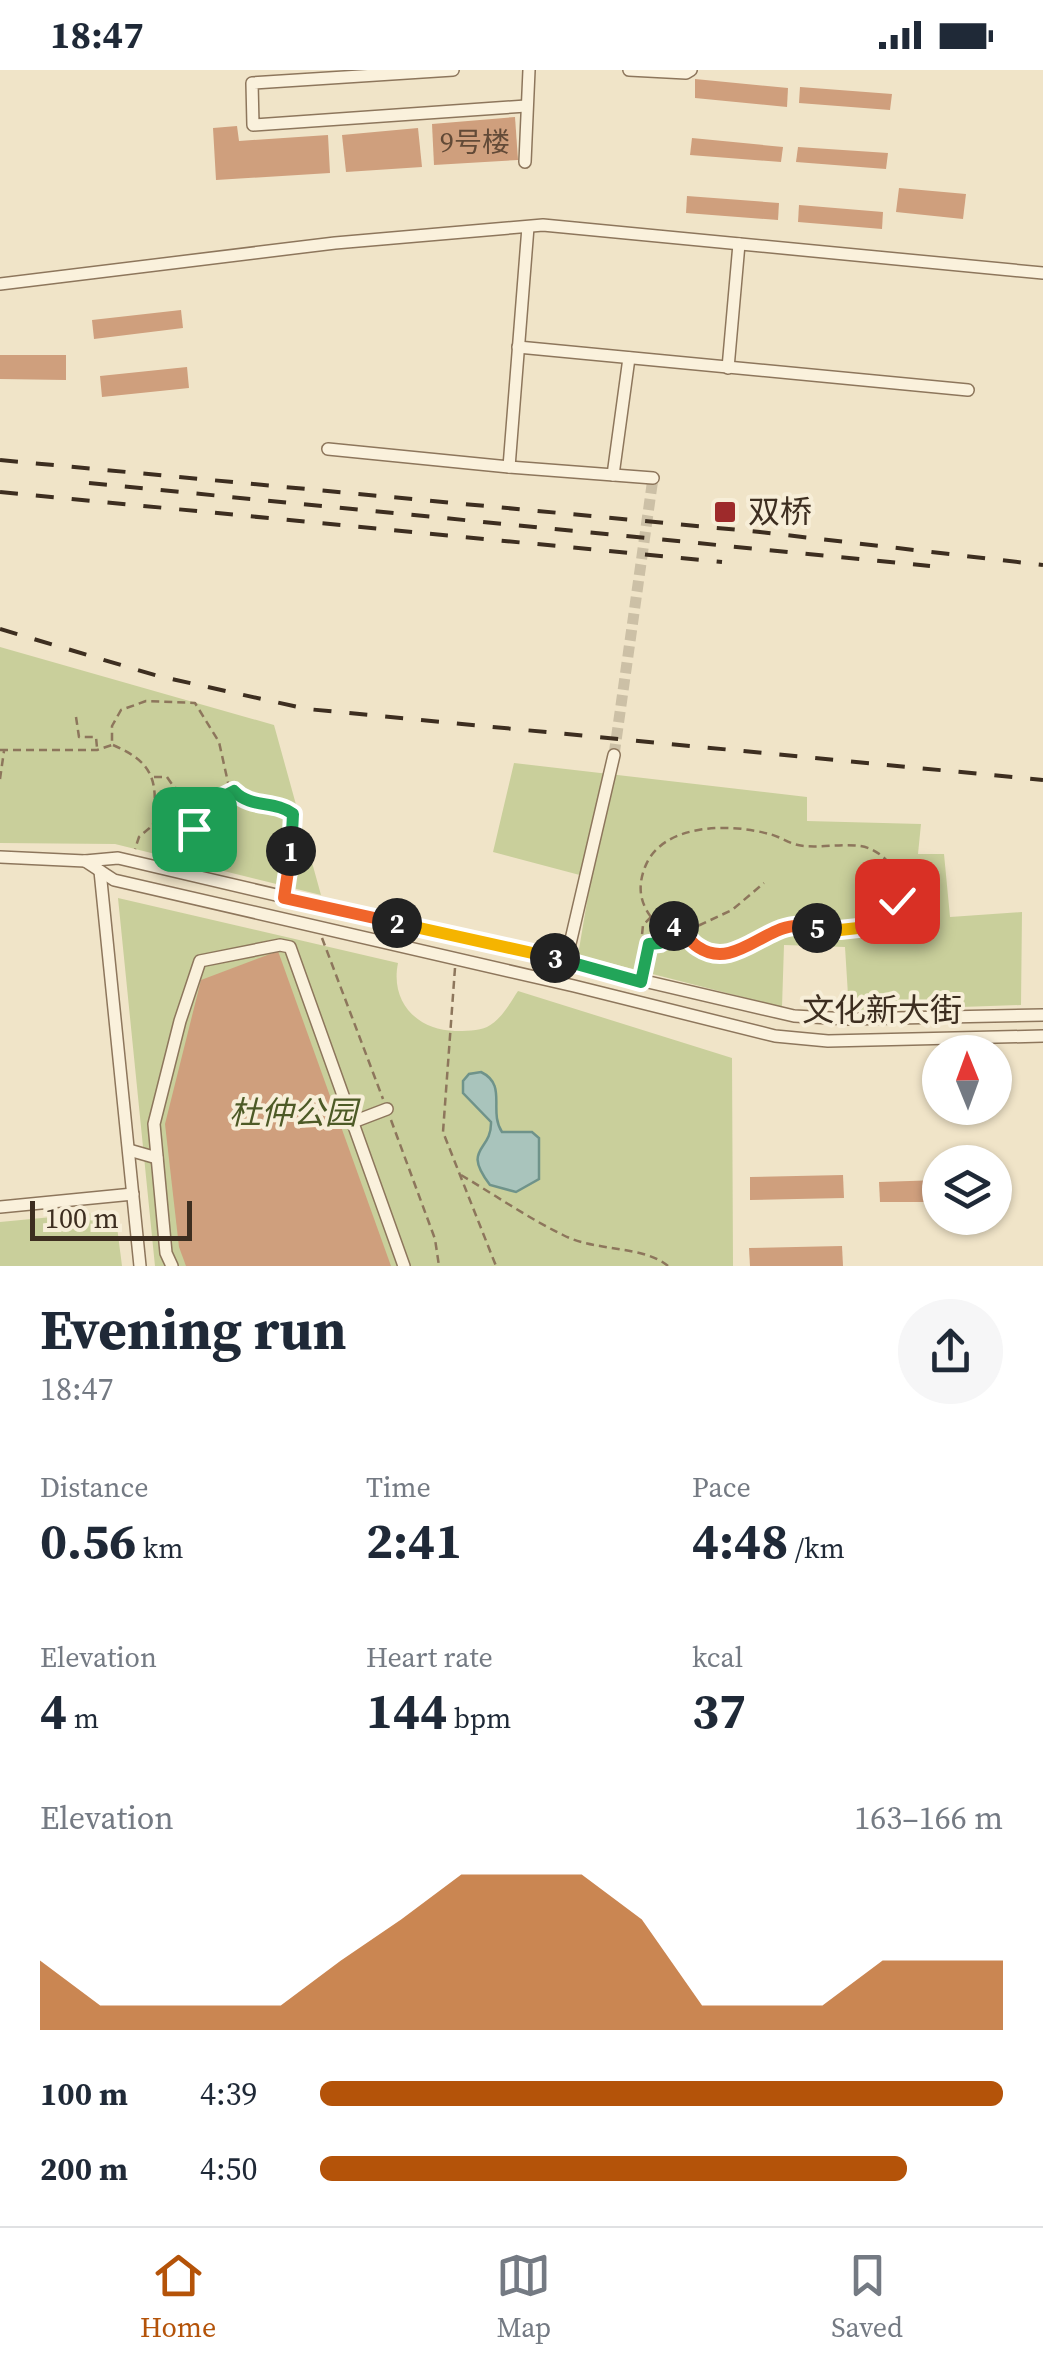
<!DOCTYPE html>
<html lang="en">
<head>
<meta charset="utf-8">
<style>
  :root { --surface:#fff; --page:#f6f6f7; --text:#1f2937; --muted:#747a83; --line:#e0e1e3; --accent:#b45309 }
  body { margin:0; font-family:"Source Serif 4","Noto Sans SC",serif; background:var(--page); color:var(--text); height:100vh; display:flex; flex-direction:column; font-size:38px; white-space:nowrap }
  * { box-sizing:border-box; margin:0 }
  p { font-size:32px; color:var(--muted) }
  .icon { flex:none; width:55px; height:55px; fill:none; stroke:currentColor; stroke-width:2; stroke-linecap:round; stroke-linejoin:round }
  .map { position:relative; height:1196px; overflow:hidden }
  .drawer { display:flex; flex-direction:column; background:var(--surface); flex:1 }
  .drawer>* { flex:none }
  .needle { width:65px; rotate:359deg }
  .tools { position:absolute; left:922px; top:965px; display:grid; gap:20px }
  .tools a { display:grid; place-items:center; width:90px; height:90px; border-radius:50%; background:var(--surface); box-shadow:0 2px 8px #0004; font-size:50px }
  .scale { position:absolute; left:30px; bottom:25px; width:162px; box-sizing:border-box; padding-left:10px; border:5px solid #3d2e20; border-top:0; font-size:28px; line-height:35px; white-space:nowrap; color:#3d2e20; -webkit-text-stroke:8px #f7eed8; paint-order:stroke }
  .pin { position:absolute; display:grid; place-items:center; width:85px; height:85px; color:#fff; margin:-42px; border-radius:20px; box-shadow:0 5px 15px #0006 }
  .km { position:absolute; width:50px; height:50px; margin:-25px; border-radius:50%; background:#222; color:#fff; font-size:28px; line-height:50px; text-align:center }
  .round { display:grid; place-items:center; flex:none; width:105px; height:105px; border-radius:52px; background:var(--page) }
  .overview { display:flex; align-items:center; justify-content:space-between; height:170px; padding:0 40px }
  h1 { font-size:55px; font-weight:700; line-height:75px }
  .stats { display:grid; grid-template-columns:repeat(3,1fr); gap:15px; height:170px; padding:10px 40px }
  .stats div { display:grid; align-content:center }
  .stats b { font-size:50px; font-weight:700 }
  .stats small { font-size:28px; font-weight:400 }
  .stats p { font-size:28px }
  .chart { height:280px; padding:20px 40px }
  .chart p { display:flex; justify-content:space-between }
  .chart svg { width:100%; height:180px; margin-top:10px; fill:var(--accent); opacity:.7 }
  ul { padding:0 40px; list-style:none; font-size:32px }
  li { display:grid; grid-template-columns:160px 120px 1fr; align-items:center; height:75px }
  li i { height:25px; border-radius:12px; background:var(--accent) }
  .status { display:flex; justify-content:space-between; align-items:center; height:70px; padding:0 50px; background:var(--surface); direction:ltr }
  .status svg { height:28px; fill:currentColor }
  .tabs { display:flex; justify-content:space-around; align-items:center; height:140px; border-top:2px solid var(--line); background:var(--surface); font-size:28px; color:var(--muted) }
  .tabs a { display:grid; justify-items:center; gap:5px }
  .tabs .current { color:var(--accent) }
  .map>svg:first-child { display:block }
</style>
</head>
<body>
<div class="status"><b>18:47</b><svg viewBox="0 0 49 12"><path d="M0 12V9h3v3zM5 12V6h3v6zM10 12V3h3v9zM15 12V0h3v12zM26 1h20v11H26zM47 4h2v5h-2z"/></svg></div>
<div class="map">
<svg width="1043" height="1196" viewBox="0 0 1043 1196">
  <rect width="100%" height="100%" fill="#f0e4c8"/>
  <g fill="#c9cf9b">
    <polygon points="0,577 274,655 321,825 115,774 0,773"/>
    <polygon points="514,693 807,727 807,751 921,754 918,784 944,784 950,847 1022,842 1021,935 849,941 845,877 784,875 782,937 578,885 591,808 493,782"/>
    <path d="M118,828L398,893C390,932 417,960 455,961C464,961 479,961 487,957C501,950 510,933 518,921L732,988L733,1196H155Z"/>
    <polygon points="115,1141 122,1196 0,1196 0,1152"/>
  </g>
  <path fill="#a9c4bc" stroke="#6f938a" stroke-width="2.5" d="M481,1002C508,1015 488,1041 502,1062H532L539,1068V1109L516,1122L490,1115C461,1077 492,1082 491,1052L463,1023V1011L469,1004Z"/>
  <g fill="#cf9f7d">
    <polygon points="695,9 788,18 787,37 695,28"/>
    <polygon points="800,17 892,24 890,40 799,33"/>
    <polygon points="515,47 518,90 434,95 432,54"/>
    <polygon points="237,56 239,71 328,65 330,103 216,110 213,58"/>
    <polygon points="418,58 422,97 346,102 342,65"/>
    <polygon points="692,68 783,77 781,92 690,85"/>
    <polygon points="798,77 888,83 886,99 796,92"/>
    <polygon points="899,118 966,124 963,149 896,142"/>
    <polygon points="687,126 779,133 778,150 686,143"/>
    <polygon points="799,135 883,142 882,159 798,152"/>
    <polygon points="181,240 183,258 94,269 92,250"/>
    <polygon points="0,285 66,285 66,310 0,309"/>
    <polygon points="187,297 189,318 102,327 100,306"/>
    <polygon points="278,881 391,1196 186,1196 179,1177 165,1054 201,910"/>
    <polygon points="843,1105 844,1128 750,1130 750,1107"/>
    <polygon points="940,1110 940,1132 880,1132 879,1112"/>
    <polygon points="842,1176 843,1196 750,1196 749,1178"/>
  </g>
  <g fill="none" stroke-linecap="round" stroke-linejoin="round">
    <polyline stroke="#ccc0a6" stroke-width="11" stroke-dasharray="11 5.5" stroke-linecap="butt" points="614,685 653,408"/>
    <defs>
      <g id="minor">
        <polyline points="453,0 252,13 253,55 526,36"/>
        <polyline points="629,0 686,3 691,0"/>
        <polyline points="525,92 529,0"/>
        <polyline points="0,214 335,173 543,155 1043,203"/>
        <polyline points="518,277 968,320"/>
        <polyline points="728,298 739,174"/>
        <polyline points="328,379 509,397 528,157"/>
        <polyline points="509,397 653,408"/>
        <polyline points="613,405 629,288"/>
        <polyline points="0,787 85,791 118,788 794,946 849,949 1043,945"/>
        <polyline points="85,791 114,810 574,916 775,966 828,971 1043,966"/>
        <polyline points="100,801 140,1196"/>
        <polyline points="566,891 614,685"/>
        <polyline points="353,1052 387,1039"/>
        <polyline points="129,1080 157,1088"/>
        <polyline points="0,1137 133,1124"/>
        <polyline points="172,1196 166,1183 154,1054 180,951 200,891 280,875 290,877 404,1196"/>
      </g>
    </defs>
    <use href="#minor" stroke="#8d765c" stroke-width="14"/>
    <g stroke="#8d765c" stroke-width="2.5" stroke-dasharray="8 5" stroke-linecap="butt">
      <polyline points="76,647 79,667 96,667 97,678"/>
      <path d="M113,675C155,693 158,712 153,755L139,767L135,779"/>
      <polyline points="0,680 97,680 112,675 112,656 121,640 146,631 195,633 219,672 229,717 243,731 282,736 293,745 294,761 286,816"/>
      <path d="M154,707H167C175,719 181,726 196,726L203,735"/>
      <polyline points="0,709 4,681"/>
      <polyline points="164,786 178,758 194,759 204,736 233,721"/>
      <path d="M651,847C639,831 638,815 645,797C662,753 730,753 769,764C779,766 788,773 798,775C817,779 840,773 860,776C884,779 907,808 896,832C892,841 882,849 876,856L840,861L792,855L738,882H708L694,876L677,855L666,861"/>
      <polyline points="687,861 732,840 764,813"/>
      <polyline points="322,868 383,1029"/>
      <polyline points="455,898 443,1062 496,1196"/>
      <polyline points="643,900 649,874 642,865 643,855 651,847 663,850 666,861 660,873 649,874"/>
      <polyline points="391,1050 435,1169 439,1196"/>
      <path d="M461,1105C495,1125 528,1148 563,1165C596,1182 643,1175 668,1196"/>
    </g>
    <use href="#minor" stroke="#faf1dc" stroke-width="11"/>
    <g stroke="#3d2e20" stroke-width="4" stroke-dasharray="18 18" stroke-linecap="butt">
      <polyline points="0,390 760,462 1043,495"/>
      <polyline points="89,413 930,496"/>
      <polyline points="0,422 722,492"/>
      <polyline points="0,559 158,606 307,639 1043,710"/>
    </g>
  </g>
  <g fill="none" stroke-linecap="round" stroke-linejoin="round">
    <defs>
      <path id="split-1" d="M194,759L204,736L234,721C251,739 275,730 293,744L291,781"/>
      <polyline id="split-2" points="291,781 284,828 397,853"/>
      <polyline id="split-3" points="397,853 555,888"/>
      <polyline id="split-4" points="555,888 641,912 649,874 660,873 666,861 674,856"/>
      <path id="split-5" d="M674,856L677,854C685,861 689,872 698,877C732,900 762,859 794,856C801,855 810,857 817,858"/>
      <polyline id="split-6" points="817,858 840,860 876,856 897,831"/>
    </defs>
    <use href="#split-1" stroke="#fff" stroke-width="20"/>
    <use href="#split-2" stroke="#fff" stroke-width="20"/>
    <use href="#split-3" stroke="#fff" stroke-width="20"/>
    <use href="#split-4" stroke="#fff" stroke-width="20"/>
    <use href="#split-5" stroke="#fff" stroke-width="20"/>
    <use href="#split-6" stroke="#fff" stroke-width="20"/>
    <use href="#split-1" stroke="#22a559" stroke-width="12"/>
    <use href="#split-2" stroke="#f0652b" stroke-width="12"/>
    <use href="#split-3" stroke="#f5b400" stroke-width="12"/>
    <use href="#split-4" stroke="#22a559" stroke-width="12"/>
    <use href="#split-5" stroke="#f0652b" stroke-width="12"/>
    <use href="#split-6" stroke="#f5b400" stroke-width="12"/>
  </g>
  <rect fill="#9e2a2b" stroke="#f7eed8" stroke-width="4" x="713" y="430" width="24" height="24" rx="5"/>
  <g text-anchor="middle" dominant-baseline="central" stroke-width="8" stroke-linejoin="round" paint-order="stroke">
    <g font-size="28" fill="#624a37">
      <text x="475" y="72">9号楼</text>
    </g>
    <g font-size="32" fill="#3d2e20" stroke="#f7eed8" text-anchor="start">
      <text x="748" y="442">双桥</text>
    </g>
    <g font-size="32" fill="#3d2e20" stroke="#f7eed8">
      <text x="882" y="940">文化新大街</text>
    </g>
    <g font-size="32" font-style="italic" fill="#4d5a26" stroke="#f7eed8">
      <text x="293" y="1043">杜仲公园</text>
    </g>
  </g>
</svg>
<div class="tools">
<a><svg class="needle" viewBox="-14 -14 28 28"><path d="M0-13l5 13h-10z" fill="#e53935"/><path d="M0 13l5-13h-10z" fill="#747a83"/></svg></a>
<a><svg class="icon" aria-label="layers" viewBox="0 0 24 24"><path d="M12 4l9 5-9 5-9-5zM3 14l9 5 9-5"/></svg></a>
</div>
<div class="scale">100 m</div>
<div class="pin" style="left:194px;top:759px;background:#1e9e55"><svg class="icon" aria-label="arrive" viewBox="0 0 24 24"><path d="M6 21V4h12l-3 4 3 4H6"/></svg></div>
<div class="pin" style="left:897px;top:831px;background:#d93025"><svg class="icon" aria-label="check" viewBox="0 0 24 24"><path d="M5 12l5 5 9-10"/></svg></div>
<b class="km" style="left:291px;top:781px">1</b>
<b class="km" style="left:397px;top:853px">2</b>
<b class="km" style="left:555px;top:888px">3</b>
<b class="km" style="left:674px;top:856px">4</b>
<b class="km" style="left:817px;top:858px">5</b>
</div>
<section class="drawer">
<div class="overview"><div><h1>Evening run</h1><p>18:47</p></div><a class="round"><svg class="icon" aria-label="share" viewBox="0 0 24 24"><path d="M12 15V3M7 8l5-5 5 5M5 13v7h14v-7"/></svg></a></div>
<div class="stats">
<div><p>Distance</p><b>0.56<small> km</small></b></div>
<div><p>Time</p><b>2:41</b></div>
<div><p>Pace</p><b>4:48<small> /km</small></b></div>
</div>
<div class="stats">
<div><p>Elevation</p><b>4<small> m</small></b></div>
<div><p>Heart rate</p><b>144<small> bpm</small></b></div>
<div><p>kcal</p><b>37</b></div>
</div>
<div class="chart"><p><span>Elevation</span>163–166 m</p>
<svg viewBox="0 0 160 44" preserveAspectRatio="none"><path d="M0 44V27L10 38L20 38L30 38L40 38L50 27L60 17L70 6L80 6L90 6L100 17L110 38L120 38L130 38L140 27L150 27L160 27V44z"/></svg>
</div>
<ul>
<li><b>100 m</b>4:39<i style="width:100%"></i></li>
<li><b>200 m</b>4:50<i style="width:86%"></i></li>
</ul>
</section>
<nav class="tabs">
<a class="current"><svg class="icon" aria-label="home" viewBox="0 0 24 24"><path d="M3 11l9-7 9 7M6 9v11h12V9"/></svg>Home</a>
<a><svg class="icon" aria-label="map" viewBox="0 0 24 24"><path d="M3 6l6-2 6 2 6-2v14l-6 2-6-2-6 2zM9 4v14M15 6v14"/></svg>Map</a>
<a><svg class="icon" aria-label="saved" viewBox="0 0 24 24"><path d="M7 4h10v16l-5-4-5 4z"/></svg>Saved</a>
</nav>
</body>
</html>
